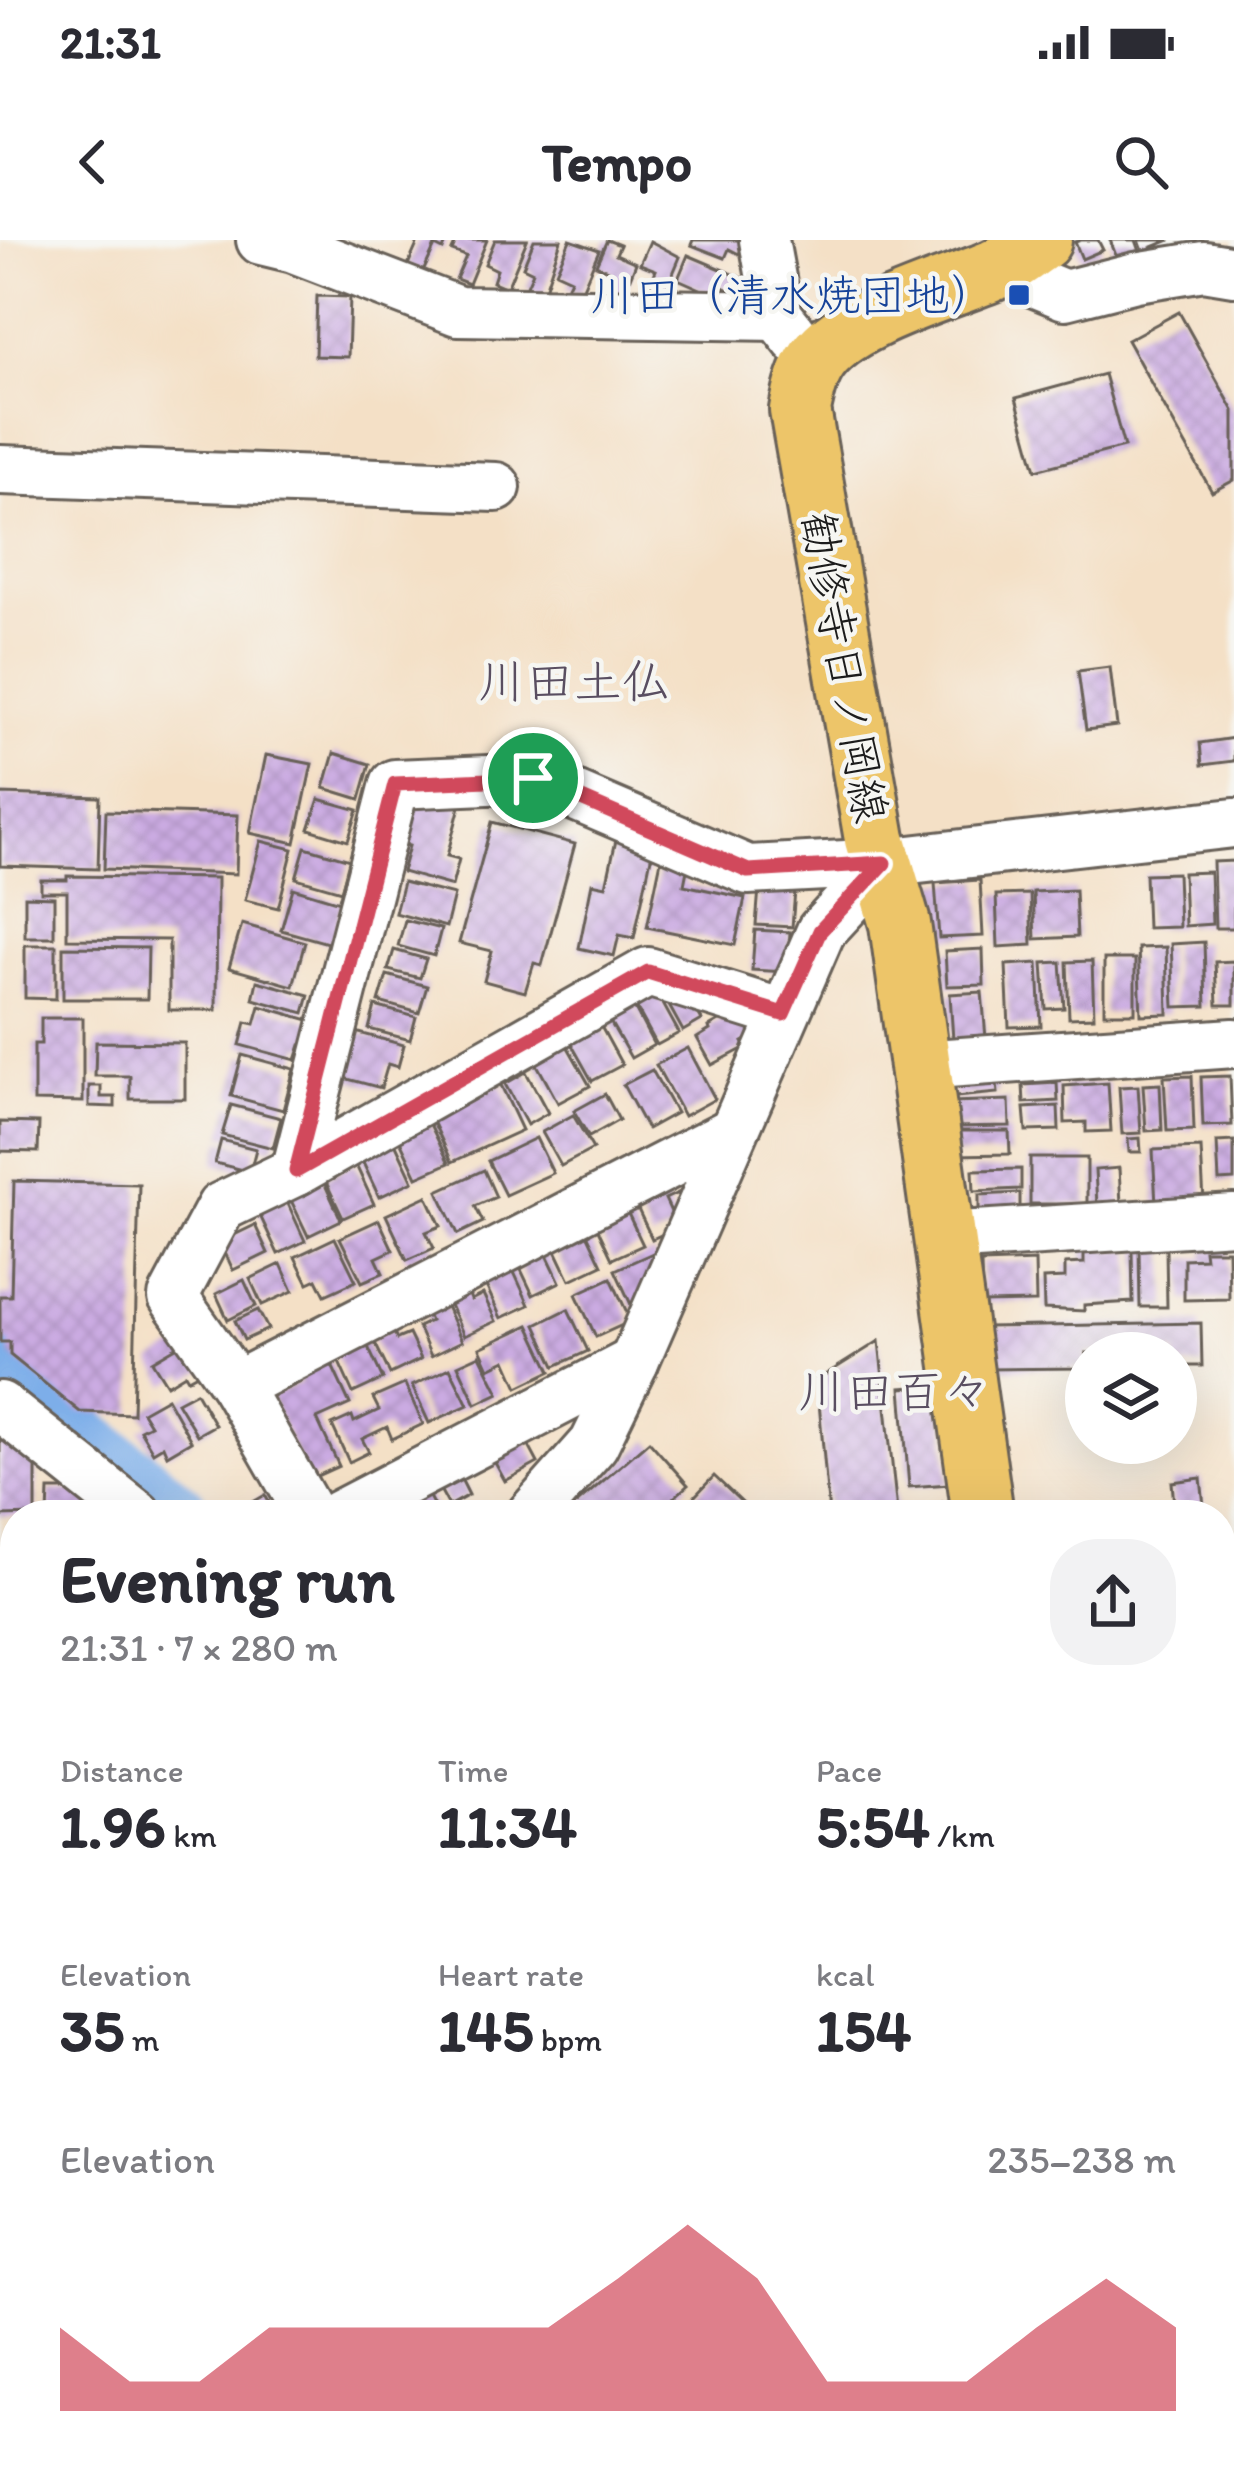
<!DOCTYPE html>
<html lang="en">
<head>
<meta charset="utf-8">
<style>
  :root { --surface:#fff; --page:#f2f2f3; --text:#2b2b33; --muted:#7c7c81; --accent:#d1495b }
  body { margin:0; font-family:Itim,"Klee One",sans-serif; background:var(--page); color:var(--text); height:100vh; display:flex; flex-direction:column; font-size:45px; white-space:nowrap }
  * { box-sizing:border-box; margin:0 }
  p { font-size:39px; color:var(--muted) }
  .icon { flex:none; width:66px; height:66px; fill:none; stroke:currentColor; stroke-width:2; stroke-linecap:round; stroke-linejoin:round }
  .map { position:relative; flex:1; overflow:hidden }
  .panel { position:absolute; left:0px; top:1260px; width:1236px; height:975px; display:flex; flex-direction:column; background:var(--surface); border-radius:48px 48px 0 0; box-shadow:0 12px 48px #0002 }
  .panel>* { flex:none }
  .buttons { position:absolute; left:1065px; top:1092px; display:grid; gap:24px }
  .buttons a { display:grid; place-items:center; width:132px; height:132px; border-radius:50%; background:var(--surface); box-shadow:0 12px 48px #0002; font-size:60px }
  .pin { position:absolute; display:grid; place-items:center; width:102px; height:102px; color:#fff; margin:-51px; border:6px solid #fff; border-radius:50%; box-shadow:0 3px 12px #0007 }
  .round { display:grid; place-items:center; flex:none; width:126px; height:126px; border-radius:48px; background:var(--page) }
  .headline { display:flex; align-items:center; justify-content:space-between; height:204px; padding:0 60px }
  h1 { font-size:66px; font-weight:800; line-height:90px }
  .figures { display:grid; grid-template-columns:repeat(3,1fr); gap:18px; height:204px; padding:12px 60px }
  .figures div { display:grid; align-content:center }
  .figures b { font-size:60px; font-weight:800 }
  .figures small { font-size:33px; font-weight:400 }
  .figures p { font-size:33px }
  .chart { height:336px; padding:24px 60px }
  .chart p { display:flex; justify-content:space-between }
  .chart svg { width:100%; height:216px; margin-top:12px; fill:var(--accent); opacity:.7 }
  .status { display:flex; justify-content:space-between; align-items:center; height:84px; padding:0 60px; background:var(--surface); direction:ltr }
  .status svg { height:33px; fill:currentColor }
  header { display:flex; justify-content:space-between; align-items:center; height:156px; padding:0 60px; background:var(--surface); font-size:54px; font-weight:800 }
  .map>svg:first-child { display:block }
</style>
</head>
<body>
<div class="status"><b>21:31</b><svg viewBox="0 0 49 12"><path d="M0 12V9h3v3zM5 12V6h3v6zM10 12V3h3v9zM15 12V0h3v12zM26 1h20v11H26zM47 4h2v5h-2z"/></svg></div>
<header><svg class="icon" aria-label="back" viewBox="0 0 24 24"><path d="M15 5l-7 7 7 7"/></svg>Tempo<svg class="icon" aria-label="search" viewBox="0 0 24 24"><circle cx="10" cy="10" r="6"/><path d="M15 15l6 6"/></svg></header>
<div class="map">
<svg width="1234" height="2234" viewBox="0 0 1234 2234">
  <defs>
    <pattern id="building-cross-hatch" width="8" height="8" patternUnits="userSpaceOnUse" patternTransform="scale(3)"><rect width="8" height="8" fill="#cbabe2"/><path d="M0 0l8 8M0 8l8-8" fill="none" stroke="#ae93c1"/></pattern>
  </defs>
  <rect width="100%" height="100%" fill="#f6f6f2"/>
  <filter id="ink" filterUnits="userSpaceOnUse"><feTurbulence type="fractalNoise" baseFrequency=".00833" numOctaves="2"/><feDisplacementMap in="SourceGraphic" scale="24" xChannelSelector="R" yChannelSelector="G"/><feConvolveMatrix kernelMatrix="1 2 1 2 8 2 1 2 1" color-interpolation-filters="sRGB"/></filter>
  <filter id="wash" filterUnits="userSpaceOnUse"><feTurbulence type="fractalNoise" baseFrequency=".004" numOctaves="4" result="noise"/><feDisplacementMap in="SourceGraphic" scale="48" xChannelSelector="R" yChannelSelector="G"/><feGaussianBlur stdDeviation="2.7" result="paint"/><feColorMatrix in="noise" values="0 0 0 0 0 0 0 0 0 0 0 0 0 0 0 0 0 1.4 0 .05"/><feComposite in="paint" operator="in"/></filter>
  <g filter="url(#wash)">
    <rect width="100%" height="100%" fill="#f4e0c6"/>
    <g fill="none" stroke-linecap="round" stroke-linejoin="round">
      <g stroke="#7daee9" stroke-width="69">
        <polyline points="0,1135 176,1275"/>
        <polyline points="486,2220 487,2234"/>
      </g>
    </g>
    <g id="blocks">
      <g fill="url(#building-cross-hatch)">
        <polygon points="419,0 447,0 443,10 435,6 423,32 408,25"/>
        <polygon points="457,0 487,0 469,44 456,39 466,16 452,11"/>
        <polygon points="495,0 527,0 507,48 493,42 497,30 485,24"/>
        <polygon points="534,0 561,0 543,55 526,48 533,32 523,27"/>
        <polygon points="570,0 599,10 581,52 567,47 571,39 556,32"/>
        <polygon points="607,0 620,5 616,14 636,23 623,55 605,48 612,32 596,25"/>
        <polygon points="693,0 741,0 745,1 739,14 729,9 725,18 691,5"/>
        <polygon points="1081,0 1098,0 1103,10 1082,19 1075,2"/>
        <polygon points="1110,0 1136,0 1141,14 1119,23"/>
        <polygon points="1139,0 1170,0 1143,11"/>
        <polygon points="650,1 680,17 664,55 649,48 656,30 640,24"/>
        <polygon points="688,15 747,40 740,55 716,44 712,54 678,39"/>
        <polygon points="317,56 350,57 348,117 315,116"/>
        <polygon points="1179,72 1234,171 1234,240 1212,252 1127,100"/>
        <polygon points="1104,134 1124,207 1036,230 1016,158"/>
        <polygon points="1110,427 1117,486 1086,490 1078,431"/>
        <polygon points="1234,498 1234,521 1202,525 1200,503"/>
        <polygon points="334,513 370,524 360,559 324,548"/>
        <polygon points="266,515 312,524 295,603 250,593"/>
        <polygon points="409,553 460,566 447,616 459,619 452,646 402,632 409,606 396,602"/>
        <polygon points="0,554 100,557 98,629 0,626"/>
        <polygon points="319,559 358,570 348,601 309,589"/>
        <polygon points="106,571 238,575 236,634 104,629"/>
        <polygon points="492,582 575,604 542,725 534,723 525,752 484,741 492,711 459,703"/>
        <polygon points="616,600 653,608 634,698 619,695 614,716 579,708 592,643 606,646"/>
        <polygon points="261,601 293,609 278,668 245,660"/>
        <polygon points="305,607 350,620 341,651 296,638"/>
        <polygon points="661,620 688,625 684,645 745,658 735,705 647,687"/>
        <polygon points="1234,621 1234,688 1215,688 1213,622"/>
        <polygon points="1210,632 1212,684 1185,686 1183,633"/>
        <polygon points="1177,633 1179,687 1147,688 1145,634"/>
        <polygon points="67,636 217,638 216,770 169,770 169,700 67,699 67,652 41,652 41,640 67,640"/>
        <polygon points="980,640 983,696 939,698 935,643"/>
        <polygon points="403,642 454,655 446,687 395,673"/>
        <polygon points="293,648 343,663 331,704 281,690"/>
        <polygon points="759,648 795,651 792,687 756,685"/>
        <polygon points="1075,650 1077,697 1035,699 1033,652"/>
        <polygon points="1030,654 1032,705 998,707 996,655"/>
        <polygon points="25,656 54,657 54,697 25,697"/>
        <polygon points="405,680 441,689 434,716 398,706"/>
        <polygon points="242,684 305,702 293,746 229,728"/>
        <polygon points="755,690 790,692 787,732 752,730"/>
        <polygon points="1204,702 1206,766 1174,767 1171,704"/>
        <polygon points="25,705 56,705 56,759 25,758"/>
        <polygon points="63,707 148,708 147,759 63,759"/>
        <polygon points="1166,707 1168,774 1141,775 1138,708"/>
        <polygon points="983,709 984,745 947,746 945,711"/>
        <polygon points="394,710 426,719 420,738 388,730"/>
        <rect x="1104" y="719" width="31" height="54"/>
        <polygon points="1092,721 1094,777 1069,778 1067,722"/>
        <polygon points="1234,721 1234,765 1217,765 1215,722"/>
        <polygon points="1061,722 1064,768 1046,769 1043,723"/>
        <polygon points="1038,723 1041,786 1009,787 1006,725"/>
        <polygon points="387,735 427,746 419,773 379,762"/>
        <polygon points="257,741 309,755 304,773 253,759"/>
        <polygon points="685,750 702,780 683,791 666,760"/>
        <polygon points="656,751 679,793 657,805 634,763"/>
        <polygon points="982,752 986,798 953,800 950,754"/>
        <polygon points="630,760 654,805 631,818 605,773"/>
        <polygon points="260,766 316,782 309,807 301,805 296,820 240,805 246,782 255,784"/>
        <polygon points="375,766 416,777 410,800 369,789"/>
        <polygon points="742,768 757,794 743,802 746,807 712,825 697,798 710,790 709,787"/>
        <polygon points="41,778 83,778 83,862 34,861 34,804 41,804"/>
        <polygon points="598,781 622,825 592,841 568,798"/>
        <polygon points="352,791 404,805 398,827 388,824 381,848 340,837"/>
        <polygon points="96,802 185,803 185,859 130,859 130,836 95,836"/>
        <polygon points="565,802 590,846 558,863 534,819"/>
        <polygon points="688,808 715,859 684,876 656,825"/>
        <polygon points="242,815 294,829 283,870 231,856"/>
        <polygon points="652,830 676,873 647,889 623,845"/>
        <polygon points="526,832 548,873 527,885 505,844"/>
        <polygon points="996,836 998,853 955,857 954,839"/>
        <polygon points="1192,836 1194,890 1167,891 1164,837"/>
        <polygon points="1230,836 1232,885 1203,886 1201,837"/>
        <polygon points="500,843 522,890 452,922 430,875"/>
        <polygon points="1057,843 1058,861 1024,863 1023,845"/>
        <polygon points="1108,843 1111,891 1086,892 1086,882 1065,883 1064,846"/>
        <polygon points="1160,844 1162,890 1146,891 1143,845"/>
        <polygon points="89,846 101,846 101,857 115,857 115,867 89,866"/>
        <polygon points="1138,846 1141,893 1122,894 1119,847"/>
        <polygon points="605,854 619,880 589,897 574,871"/>
        <polygon points="1009,860 1010,886 953,887 952,862"/>
        <polygon points="231,865 281,878 273,908 222,895"/>
        <polygon points="1058,866 1059,890 1026,891 1024,868"/>
        <polygon points="573,875 593,909 561,926 542,892"/>
        <polygon points="428,880 449,923 417,937 397,894"/>
        <polygon points="0,882 39,883 38,912 0,911"/>
        <polygon points="952,891 1009,891 1010,914 953,915"/>
        <polygon points="392,896 413,941 379,957 358,912"/>
        <polygon points="536,898 553,933 505,955 488,921"/>
        <polygon points="1140,898 1141,912 1129,912 1128,899"/>
        <polygon points="221,900 256,909 250,932 215,923"/>
        <polygon points="1234,901 1234,940 1219,941 1217,902"/>
        <polygon points="1201,908 1204,962 1156,964 1153,910"/>
        <rect x="1030" y="918" width="57" height="46"/>
        <polygon points="355,923 374,964 343,978 324,938"/>
        <polygon points="686,927 695,945 665,959 678,987 652,999 635,963"/>
        <polygon points="1119,928 1121,964 1097,965 1095,930"/>
        <polygon points="1021,929 1021,949 974,951 973,930"/>
        <polygon points="484,930 496,957 475,966 483,982 458,994 438,951"/>
        <polygon points="321,936 341,980 308,996 287,952"/>
        <polygon points="14,941 139,944 133,1174 80,1172 10,1115 10,1102 0,1102 0,1056 11,1056"/>
        <polygon points="1020,953 1020,976 979,976 979,955"/>
        <polygon points="284,955 305,1001 278,1014 256,967"/>
        <polygon points="427,956 441,986 426,992 434,1008 407,1020 386,975"/>
        <polygon points="624,965 643,1005 612,1019 593,979"/>
        <polygon points="379,980 393,1010 376,1018 383,1033 362,1042 340,998"/>
        <polygon points="255,985 268,1013 233,1030 220,1002"/>
        <polygon points="583,985 602,1025 570,1040 551,1000"/>
        <polygon points="335,998 356,1041 325,1055 317,1039 308,1043 295,1017"/>
        <polygon points="541,1002 560,1042 533,1055 514,1015"/>
        <polygon points="1084,1007 1107,1007 1107,1011 1132,1010 1133,1062 1084,1065 1084,1071 1044,1069 1043,1039 1065,1038 1065,1024 1084,1023"/>
        <polygon points="1166,1008 1167,1067 1140,1067 1139,1009"/>
        <polygon points="1204,1010 1228,1010 1229,1059 1184,1060 1184,1019 1205,1018"/>
        <polygon points="653,1013 662,1033 633,1069 615,1030"/>
        <polygon points="508,1019 529,1065 501,1078 480,1033"/>
        <polygon points="1035,1021 1036,1062 982,1063 981,1023"/>
        <polygon points="281,1024 293,1051 262,1065 250,1039"/>
        <polygon points="611,1038 631,1081 596,1097 576,1054"/>
        <polygon points="244,1040 256,1066 228,1080 216,1054"/>
        <polygon points="466,1047 471,1060 483,1054 496,1081 464,1096 446,1056"/>
        <polygon points="445,1064 462,1101 431,1116 418,1087 430,1081 426,1072"/>
        <polygon points="568,1069 588,1111 555,1126 536,1085"/>
        <polygon points="258,1070 268,1089 244,1100 235,1081"/>
        <polygon points="1201,1083 1202,1126 1176,1126 1176,1113 1086,1113 1086,1128 984,1129 984,1087"/>
        <polygon points="529,1085 551,1131 518,1147 506,1120 489,1128 480,1108"/>
        <polygon points="392,1088 397,1099 409,1094 421,1119 390,1134 372,1097"/>
        <polygon points="363,1096 383,1139 353,1153 333,1109"/>
        <polygon points="188,1100 206,1129 188,1139 185,1134 167,1145 152,1121"/>
        <polygon points="879,1101 897,1271 829,1275 817,1140"/>
        <polygon points="480,1115 499,1153 476,1164 458,1125"/>
        <polygon points="329,1119 350,1164 317,1179 339,1226 308,1240 270,1157 301,1142 297,1135"/>
        <polygon points="450,1128 468,1165 429,1183 412,1146"/>
        <polygon points="405,1144 423,1184 392,1199 387,1187 362,1199 369,1212 349,1222 332,1185 352,1176 354,1182 379,1170 373,1158"/>
        <polygon points="941,1145 949,1244 909,1247 901,1148"/>
        <polygon points="196,1152 215,1185 197,1195 177,1162"/>
        <polygon points="167,1158 191,1201 167,1215 163,1206 153,1212 140,1190 150,1185 142,1172"/>
        <polygon points="0,1190 36,1208 36,1275 0,1276"/>
        <polygon points="522,1193 538,1223 505,1241 488,1210"/>
        <polygon points="649,1201 688,1245 655,1275 570,1275 567,1272"/>
        <polygon points="458,1233 469,1255 449,1266 437,1244"/>
        <polygon points="714,1236 755,1275 677,1275"/>
        <polygon points="1201,1238 1205,1275 1183,1275 1182,1265 1174,1265 1172,1242"/>
        <polygon points="425,1249 437,1272 416,1275 408,1258"/>
        <polygon points="49,1250 101,1250 101,1275 48,1275"/>
        <polygon points="265,1255 276,1275 231,1275"/>
        <polygon points="949,1261 951,1275 917,1275 916,1267"/>
        <rect x="0" y="1312" width="15" height="41"/>
        <polygon points="1,1477 15,1477 15,1531 3,1531"/>
        <polygon points="1221,1555 1224,1555 1232,1615 1221,1617"/>
        <polygon points="15,1584 15,1624 0,1628 0,1587"/>
        <polygon points="1234,1622 1234,1682 1226,1683 1221,1623"/>
        <polygon points="15,1645 15,1689 0,1693 0,1648"/>
        <polygon points="1232,1729 1234,1788 1221,1790 1221,1730"/>
        <polygon points="15,1734 15,1765 0,1769 0,1738"/>
        <polygon points="15,1928 15,2013 11,2015 0,1994 0,1935"/>
        <polygon points="1234,1940 1234,1993 1225,1995 1221,1971 1221,1942"/>
        <polygon points="1234,2005 1234,2048 1228,2049 1228,2062 1221,2062 1221,2006"/>
        <polygon points="1234,2122 1234,2158 1231,2158 1226,2123"/>
        <polygon points="0,2186 4,2186 5,2212 15,2212 15,2220 25,2220 26,2234 0,2234"/>
        <polygon points="34,2220 99,2220 103,2234 38,2234"/>
        <polygon points="238,2220 430,2220 430,2229 238,2231"/>
        <polygon points="515,2220 550,2220 551,2234 516,2234"/>
        <polygon points="901,2220 965,2220 968,2234 904,2234"/>
        <polygon points="619,2228 619,2234 566,2234 566,2229"/>
      </g>
    </g>
  </g>
  <g filter="url(#ink)">
    <use href="#blocks" fill-opacity="0" stroke="#686158" stroke-width="3"/>
    <g fill="none" stroke-linecap="round" stroke-linejoin="round">
      <defs>
        <g id="minor">
          <polyline points="261,0 294,8 458,71 778,76"/>
          <polyline points="764,0 778,76 797,100"/>
          <polyline points="999,28 1065,55 1136,37 1204,26 1234,31"/>
          <polyline points="0,230 496,247"/>
          <polyline points="783,774 648,732 296,931 395,544 533,538 748,630 884,623 1234,583"/>
          <polyline points="919,825 1234,803"/>
          <polyline points="296,931 221,967 173,1057 236,1146 310,1275"/>
          <polyline points="944,997 1234,979"/>
          <polyline points="236,1146 732,892"/>
          <polyline points="0,1166 137,1275"/>
          <polyline points="339,1275 634,1122"/>
          <polyline points="531,1275 594,1204 634,1122 821,691 884,623"/>
          <polyline points="1221,1343 1234,1341"/>
          <polyline points="0,1469 15,1465"/>
          <polyline points="1221,1527 1234,1525"/>
          <polyline points="0,1706 15,1701"/>
          <polyline points="1221,1706 1234,1704"/>
          <polyline points="1221,2093 1234,2091"/>
        </g>
        <g id="major">
          <path d="M983,1275L900,684L875,599L800,170C803,155 806,139 814,125C840,78 945,51 994,30C1011,23 1026,10 1041,0"/>
          <polyline points="1121,2220 1123,2234"/>
        </g>
      </defs>
      <use href="#minor" stroke="#686158" stroke-width="54"/>
      <use href="#major" stroke="#686158" stroke-width="66"/>
      <use href="#minor" stroke="#fff" stroke-width="48"/>
      <use href="#major" stroke="#edc569" stroke-width="60"/>
    </g>
  </g>
  <g fill="none" stroke-linecap="round" stroke-linejoin="round" filter="url(#ink)">
    <defs>
      <polygon id="route" points="533,538 748,631 884,623 820,691 783,774 648,732 296,931 395,544"/>
    </defs>
    <use href="#route" stroke="#fff" stroke-width="24"/>
    <use href="#route" stroke="#d1495b" stroke-width="15"/>
  </g>
  <rect fill="#1a4fb4" stroke="#f6f6f2" stroke-width="4.5" x="1007" y="43" width="24" height="24" rx="6"/>
  <g text-anchor="middle" dominant-baseline="central" stroke-width="9" stroke-linejoin="round" paint-order="stroke">
    <g font-size="45" fill="#164399" stroke="#f6f6f2" text-anchor="end">
      <text x="995" y="55">川田（清水焼団地）</text>
    </g>
    <g font-size="45" fill="#1c1c1c" stroke="#f6f6f2">
      <text transform="translate(845 427) rotate(80)">勧修寺日ノ岡線</text>
    </g>
    <g font-size="48" fill="#594e61" stroke="#f6f6f2">
      <text x="574" y="441">川田土仏</text>
      <text x="894" y="1151">川田百々</text>
    </g>
  </g>
</svg>
<div class="buttons">
<a><svg class="icon" aria-label="layers" viewBox="0 0 24 24"><path d="M12 4l9 5-9 5-9-5zM3 14l9 5 9-5"/></svg></a>
</div>
<div class="pin" style="left:533px;top:538px;background:#1e9e55"><svg class="icon" aria-label="arrive" viewBox="0 0 24 24"><path d="M6 21V4h12l-3 4 3 4H6"/></svg></div>
<section class="panel">
<div class="headline"><div><h1>Evening run</h1><p>21:31 · 7 × 280 m</p></div><a class="round"><svg class="icon" aria-label="share" viewBox="0 0 24 24"><path d="M12 15V3M7 8l5-5 5 5M5 13v7h14v-7"/></svg></a></div>
<div class="figures">
<div><p>Distance</p><b>1.96<small> km</small></b></div>
<div><p>Time</p><b>11:34</b></div>
<div><p>Pace</p><b>5:54<small> /km</small></b></div>
</div>
<div class="figures">
<div><p>Elevation</p><b>35<small> m</small></b></div>
<div><p>Heart rate</p><b>145<small> bpm</small></b></div>
<div><p>kcal</p><b>154</b></div>
</div>
<div class="chart"><p><span>Elevation</span>235–238 m</p>
<svg viewBox="0 0 160 44" preserveAspectRatio="none"><path d="M0 44V27L10 38L20 38L30 27L40 27L50 27L60 27L70 27L80 17L90 6L100 17L110 38L120 38L130 38L140 27L150 17L160 27V44z"/></svg>
</div>
</section>
</div>
</body>
</html>
